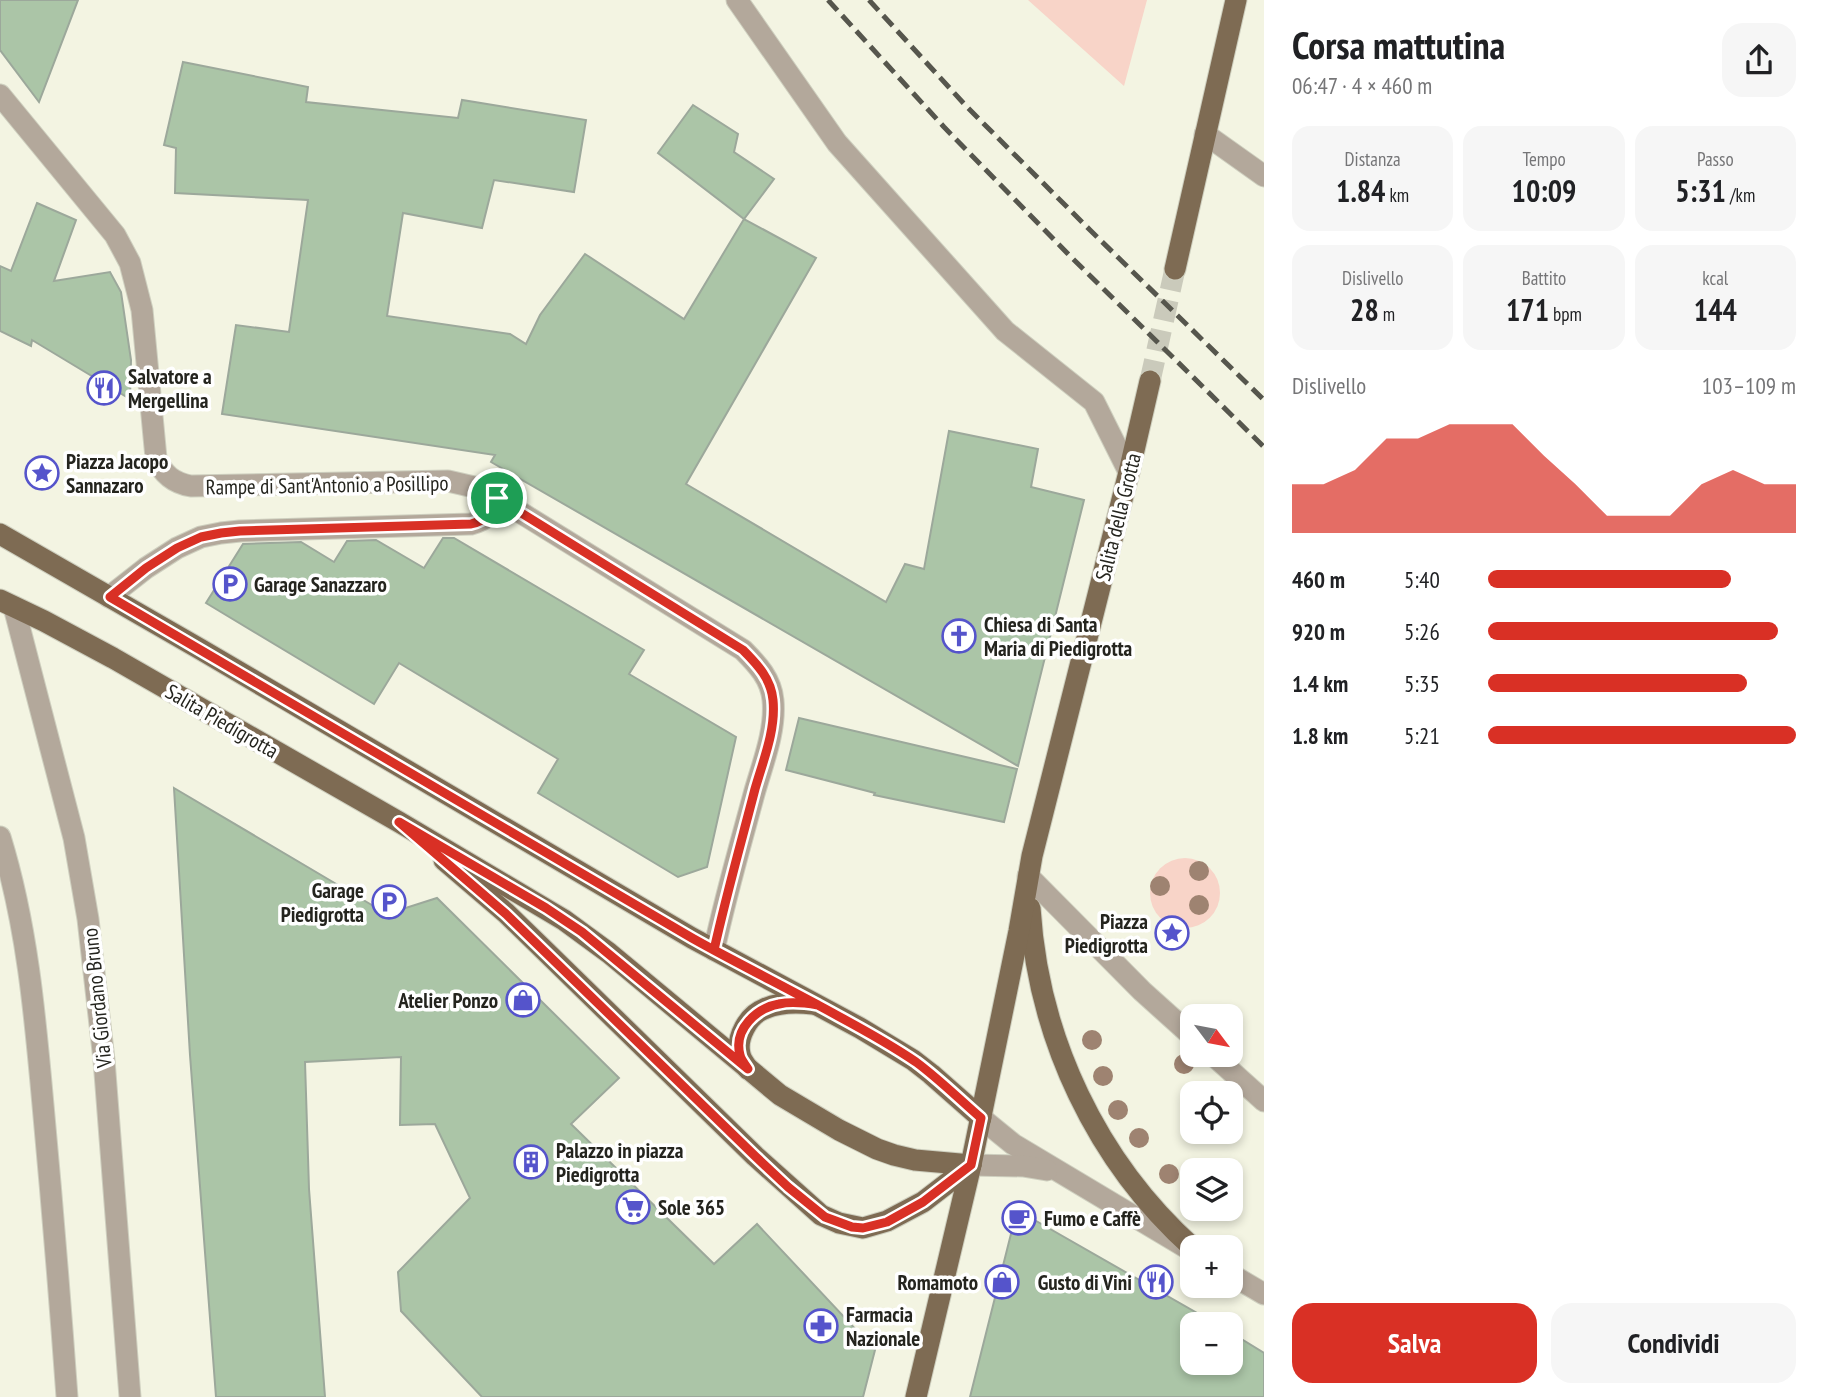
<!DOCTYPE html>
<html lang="it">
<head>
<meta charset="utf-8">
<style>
  :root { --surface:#fff; --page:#f6f6f6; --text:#202124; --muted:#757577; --accent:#d93025 }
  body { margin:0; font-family:"PT Sans Narrow",sans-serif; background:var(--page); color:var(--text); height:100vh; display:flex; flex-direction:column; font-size:26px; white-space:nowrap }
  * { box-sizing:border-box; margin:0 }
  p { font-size:23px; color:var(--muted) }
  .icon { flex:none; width:38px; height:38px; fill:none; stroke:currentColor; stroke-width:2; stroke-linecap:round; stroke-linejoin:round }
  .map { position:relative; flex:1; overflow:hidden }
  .panel { display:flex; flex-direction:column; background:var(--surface); width:560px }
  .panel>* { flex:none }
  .needle { width:46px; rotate:122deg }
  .buttons { position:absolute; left:1180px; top:1004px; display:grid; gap:14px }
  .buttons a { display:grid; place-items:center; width:63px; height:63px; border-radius:14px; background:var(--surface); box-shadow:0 4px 10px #0003; font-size:35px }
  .pin { position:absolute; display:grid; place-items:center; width:60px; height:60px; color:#fff; margin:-30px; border:4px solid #fff; border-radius:50%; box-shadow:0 2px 7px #0007 }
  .round { display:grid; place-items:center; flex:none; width:74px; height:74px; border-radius:21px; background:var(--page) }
  .head { display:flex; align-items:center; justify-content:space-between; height:119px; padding:0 28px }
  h1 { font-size:38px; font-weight:800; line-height:52px }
  .figures { display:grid; grid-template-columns:repeat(3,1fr); gap:10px; height:119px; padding:7px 28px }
  .figures div { display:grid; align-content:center; border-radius:18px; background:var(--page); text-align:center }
  .figures b { font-size:30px; font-weight:800 }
  .figures small { font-size:19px; font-weight:400 }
  .figures p { font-size:19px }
  .chart { height:196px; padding:14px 28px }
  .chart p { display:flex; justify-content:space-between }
  .chart svg { width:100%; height:126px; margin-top:7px; fill:var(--accent); opacity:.7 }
  .primary-button { display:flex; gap:14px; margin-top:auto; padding:14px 28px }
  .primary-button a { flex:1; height:80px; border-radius:21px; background:var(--accent); color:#fff; font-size:28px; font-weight:800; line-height:80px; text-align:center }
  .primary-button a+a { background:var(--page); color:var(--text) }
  ul { padding:0 28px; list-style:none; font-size:23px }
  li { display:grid; grid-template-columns:112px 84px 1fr; align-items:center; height:52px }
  li i { height:18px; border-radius:9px; background:var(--accent) }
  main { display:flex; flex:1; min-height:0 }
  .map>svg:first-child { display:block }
</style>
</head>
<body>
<main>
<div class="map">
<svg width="1264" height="1397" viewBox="0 0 1264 1397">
  <rect width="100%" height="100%" fill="#f3f4e2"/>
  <g fill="#f8d4c8">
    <polygon points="1028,0 1147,0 1124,86"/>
    <circle cx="1185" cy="893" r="35"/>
  </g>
  <g fill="#abc5a7" stroke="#9ca89b" stroke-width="2">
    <polygon points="0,0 78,0 39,102 0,50"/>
    <polygon points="183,62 308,87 306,102 458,118 462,100 586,120 574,192 494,180 482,228 403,213 387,316 510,334 526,344 540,315 585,254 684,319 744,219 816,258 686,484 886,602 905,564 924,569 949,431 1038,449 1031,487 1084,500 1018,766 491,462 495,455 222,414 236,325 289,332 308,200 175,193 176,148 164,145"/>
    <polygon points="693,105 738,134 734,152 774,179 744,219 658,153"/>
    <polygon points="37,203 76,220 54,281 110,272 121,292 131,360 130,399 32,340 31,346 0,331 0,266 11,271"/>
    <polygon points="443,538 454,538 644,650 629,674 736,737 707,867 678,877 538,793 558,759 399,663 374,704 206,603 243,544 301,542 334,562 347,541 376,540 424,568"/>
    <polygon points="799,718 1017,769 1004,822 874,795 875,793 786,770"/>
    <polygon points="174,788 387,914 437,898 619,1078 571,1124 714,1264 757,1224 875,1350 863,1397 482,1397 401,1311 398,1272 470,1198 435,1124 400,1125 401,1057 305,1062 309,1189 325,1397 216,1397 190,1055"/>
    <polygon points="1017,1210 1218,1325 1192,1325 1192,1363 1230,1363 1230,1332 1264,1353 1264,1397 970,1397"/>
  </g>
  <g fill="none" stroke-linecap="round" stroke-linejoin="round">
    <polyline stroke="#cacabb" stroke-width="21" stroke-dasharray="21 10" stroke-linecap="butt" points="1150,381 1175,269"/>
    <defs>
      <g id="minor">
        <polyline points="737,0 837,143 1005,331 1094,402 1129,472"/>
        <path d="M0,95L115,235L130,263L142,310L156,458C163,475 174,483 191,486L448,481L474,487L497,498"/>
        <polyline points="1205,134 1264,176"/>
        <path d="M109,597L146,568L177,548L201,537L221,533L240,531L471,524C487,520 492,514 497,498L743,650C758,665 771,679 773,700C776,731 762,765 754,794C740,846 725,898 714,950"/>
        <polyline points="14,607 74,838 88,919 104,1060 130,1397"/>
        <path d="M0,837C27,924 35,1015 43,1105C52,1202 60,1300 67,1397"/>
        <polyline points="1028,876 1142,991 1192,1036"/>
        <polyline points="1213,1055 1264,1101"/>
        <polyline points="981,1118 1013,1144 1187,1248"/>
        <polyline points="971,1165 1023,1166 1047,1170"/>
        <polyline points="1230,1274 1264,1294"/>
      </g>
      <g id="major">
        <polyline points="1175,269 1236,0"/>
        <polyline points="0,534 200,649 692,938 860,1028 913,1060 931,1074 981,1118"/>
        <polyline points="0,600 44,621 113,658 399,822 564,920 609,953 780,1095 839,1130 877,1149 894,1155 915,1160 971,1165"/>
        <polyline points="444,860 506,913 541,947 755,1156 821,1215 839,1223 863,1228 887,1221 923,1202 971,1165"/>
        <path d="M1030,908C1038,1038 1097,1162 1193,1248"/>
        <path d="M748,1069C745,1064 741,1060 740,1054C736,1038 748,1015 764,1009C779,1002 796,1002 813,1004"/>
        <polyline points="916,1397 971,1165 1019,931 1032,856 1129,472 1150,381"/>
      </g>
    </defs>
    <use href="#minor" stroke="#cecfbf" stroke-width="23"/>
    <use href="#major" stroke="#cecfbf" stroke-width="23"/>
    <use href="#minor" stroke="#b3a89b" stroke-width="21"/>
    <use href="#major" stroke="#7e6b53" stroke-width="21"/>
    <g stroke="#56564d" stroke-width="5" stroke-dasharray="14 7" stroke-linecap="butt">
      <polyline points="828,0 944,127 1069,255 1264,447"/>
      <polyline points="869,0 967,107 1090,230 1264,400"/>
    </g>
  </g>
  <g fill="#9e8371">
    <circle cx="1199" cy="871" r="10"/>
    <circle cx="1160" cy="886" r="10"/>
    <circle cx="1199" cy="905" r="10"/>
    <circle cx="1092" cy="1040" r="10"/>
    <circle cx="1184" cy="1064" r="10"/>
    <circle cx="1103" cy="1076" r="10"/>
    <circle cx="1118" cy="1110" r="10"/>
    <circle cx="1139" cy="1138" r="10"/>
    <circle cx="1169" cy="1174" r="10"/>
  </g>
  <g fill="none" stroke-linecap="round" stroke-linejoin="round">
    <defs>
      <path id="route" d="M497,498L743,650C758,665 771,679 773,700C776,730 763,761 755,789C741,843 726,896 714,950L818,1005C806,1003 792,1001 779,1004C757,1008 733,1029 740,1055C741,1060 745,1064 748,1069L582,932L546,908L399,822L506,914L755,1156L788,1187L825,1217L852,1227L863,1228L887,1222L923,1202L971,1165L981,1118C959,1099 939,1079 916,1062C891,1045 864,1030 838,1016C789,989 740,965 692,938L110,597L146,568L177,548L201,537L221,533L240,531L471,524C487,520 492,514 497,498"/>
    </defs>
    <use href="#route" stroke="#fff" stroke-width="14"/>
    <use href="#route" stroke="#d93025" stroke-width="9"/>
  </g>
  <defs>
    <symbol id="restaurant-ring" viewBox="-11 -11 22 22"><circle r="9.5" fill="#fff" stroke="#5554cb" stroke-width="1.5"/><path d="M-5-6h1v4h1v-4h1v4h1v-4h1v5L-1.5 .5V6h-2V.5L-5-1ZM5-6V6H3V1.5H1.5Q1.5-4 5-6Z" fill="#5554cb"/></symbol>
    <symbol id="sight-ring" viewBox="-11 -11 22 22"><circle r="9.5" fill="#fff" stroke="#5554cb" stroke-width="1.5"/><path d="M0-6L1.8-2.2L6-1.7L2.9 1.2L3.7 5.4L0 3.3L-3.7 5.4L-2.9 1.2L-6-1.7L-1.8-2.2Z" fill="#5554cb"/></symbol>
    <symbol id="parking-ring" viewBox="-11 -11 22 22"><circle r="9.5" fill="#fff" stroke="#5554cb" stroke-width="1.5"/><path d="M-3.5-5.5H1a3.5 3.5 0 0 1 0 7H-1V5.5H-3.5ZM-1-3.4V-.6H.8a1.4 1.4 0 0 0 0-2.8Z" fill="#5554cb"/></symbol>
    <symbol id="church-ring" viewBox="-11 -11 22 22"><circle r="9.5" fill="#fff" stroke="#5554cb" stroke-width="1.5"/><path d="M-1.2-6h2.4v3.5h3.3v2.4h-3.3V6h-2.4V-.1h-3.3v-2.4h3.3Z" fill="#5554cb"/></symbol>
    <symbol id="shop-ring" viewBox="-11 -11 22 22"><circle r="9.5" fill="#fff" stroke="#5554cb" stroke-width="1.5"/><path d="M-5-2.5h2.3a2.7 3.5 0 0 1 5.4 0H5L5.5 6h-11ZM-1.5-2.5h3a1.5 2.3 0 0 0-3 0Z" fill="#5554cb"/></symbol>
    <symbol id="building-ring" viewBox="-11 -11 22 22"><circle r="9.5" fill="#fff" stroke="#5554cb" stroke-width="1.5"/><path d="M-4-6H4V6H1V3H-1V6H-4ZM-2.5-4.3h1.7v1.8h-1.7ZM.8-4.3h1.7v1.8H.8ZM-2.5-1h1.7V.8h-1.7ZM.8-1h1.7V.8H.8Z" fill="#5554cb"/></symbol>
    <symbol id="supermarket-ring" viewBox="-11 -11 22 22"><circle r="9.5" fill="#fff" stroke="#5554cb" stroke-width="1.5"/><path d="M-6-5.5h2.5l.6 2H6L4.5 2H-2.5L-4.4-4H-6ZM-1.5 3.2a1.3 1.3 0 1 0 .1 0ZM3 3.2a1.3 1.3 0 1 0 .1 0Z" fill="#5554cb"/></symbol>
    <symbol id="cafe-ring" viewBox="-11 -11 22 22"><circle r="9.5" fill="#fff" stroke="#5554cb" stroke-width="1.5"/><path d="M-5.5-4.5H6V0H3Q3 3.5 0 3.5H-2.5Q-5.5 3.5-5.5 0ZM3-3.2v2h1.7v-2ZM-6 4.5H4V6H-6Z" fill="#5554cb"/></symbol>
    <symbol id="pharmacy-ring" viewBox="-11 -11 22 22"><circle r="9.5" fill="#fff" stroke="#5554cb" stroke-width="1.5"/><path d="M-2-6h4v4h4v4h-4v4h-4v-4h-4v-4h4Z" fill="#5554cb"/></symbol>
  </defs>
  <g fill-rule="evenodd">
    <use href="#restaurant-ring" x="85" y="369" width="38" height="38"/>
    <use href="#sight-ring" x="23" y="454" width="38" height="38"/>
    <use href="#parking-ring" x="211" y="565" width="38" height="38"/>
    <use href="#church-ring" x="940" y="617" width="38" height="38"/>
    <use href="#parking-ring" x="370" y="883" width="38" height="38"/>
    <use href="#sight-ring" x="1153" y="914" width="38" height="38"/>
    <use href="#shop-ring" x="504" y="981" width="38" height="38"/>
    <use href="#building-ring" x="512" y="1143" width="38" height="38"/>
    <use href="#supermarket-ring" x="614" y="1188" width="38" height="38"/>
    <use href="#cafe-ring" x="1000" y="1199" width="38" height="38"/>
    <use href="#shop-ring" x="983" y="1263" width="38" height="38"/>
    <use href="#restaurant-ring" x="1137" y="1263" width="38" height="38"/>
    <use href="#pharmacy-ring" x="802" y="1307" width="38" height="38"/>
  </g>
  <g text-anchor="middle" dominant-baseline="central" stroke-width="7" stroke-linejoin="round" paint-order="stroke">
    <g font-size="21" font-weight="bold" fill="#24241e" stroke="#fff" text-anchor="start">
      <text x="128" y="376">Salvatore a<tspan x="128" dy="24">Mergellina</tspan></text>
      <text x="66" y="461">Piazza Jacopo<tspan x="66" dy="24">Sannazaro</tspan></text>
      <text x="254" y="584">Garage Sanazzaro</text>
      <text x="984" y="624">Chiesa di Santa<tspan x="984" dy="24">Maria di Piedigrotta</tspan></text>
      <text x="364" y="890" text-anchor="end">Garage<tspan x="364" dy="24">Piedigrotta</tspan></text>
      <text x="1148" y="921" text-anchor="end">Piazza<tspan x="1148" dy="24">Piedigrotta</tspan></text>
      <text x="498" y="1000" text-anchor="end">Atelier Ponzo</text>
      <text x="556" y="1150">Palazzo in piazza<tspan x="556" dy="24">Piedigrotta</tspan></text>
      <text x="658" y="1207">Sole 365</text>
      <text x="1044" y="1218">Fumo e Caffè</text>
      <text x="978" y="1282" text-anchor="end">Romamoto</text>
      <text x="1132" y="1282" text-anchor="end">Gusto di Vini</text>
      <text x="846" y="1314">Farmacia<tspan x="846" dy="24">Nazionale</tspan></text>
    </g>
    <g font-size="21" fill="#24241e" stroke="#fff">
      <text transform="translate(327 485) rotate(-1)">Rampe di Sant'Antonio a Posillipo</text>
      <text transform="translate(1118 517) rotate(-76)">Salita della Grotta</text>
      <text transform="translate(222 721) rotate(30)">Salita Piedigrotta</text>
      <text transform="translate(97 998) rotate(-96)">Via Giordano Bruno</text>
    </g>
  </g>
</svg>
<div class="buttons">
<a><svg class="needle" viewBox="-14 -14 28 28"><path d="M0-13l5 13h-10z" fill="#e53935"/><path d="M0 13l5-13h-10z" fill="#757577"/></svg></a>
<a><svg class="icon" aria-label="locate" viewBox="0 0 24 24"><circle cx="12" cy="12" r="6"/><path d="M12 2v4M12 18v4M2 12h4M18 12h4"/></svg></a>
<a><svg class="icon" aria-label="layers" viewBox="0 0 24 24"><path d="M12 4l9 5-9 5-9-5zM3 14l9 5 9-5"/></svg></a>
<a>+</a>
<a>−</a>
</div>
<div class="pin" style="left:497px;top:498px;background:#1e9e55"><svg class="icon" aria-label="arrive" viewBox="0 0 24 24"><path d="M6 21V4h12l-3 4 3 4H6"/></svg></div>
</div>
<section class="panel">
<div class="head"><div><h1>Corsa mattutina</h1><p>06:47 · 4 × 460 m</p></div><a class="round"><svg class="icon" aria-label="share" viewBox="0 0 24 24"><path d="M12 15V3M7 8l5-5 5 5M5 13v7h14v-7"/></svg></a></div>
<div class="figures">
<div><p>Distanza</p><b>1.84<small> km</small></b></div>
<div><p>Tempo</p><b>10:09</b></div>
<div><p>Passo</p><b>5:31<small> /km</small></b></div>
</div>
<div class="figures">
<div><p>Dislivello</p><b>28<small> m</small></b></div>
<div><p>Battito</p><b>171<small> bpm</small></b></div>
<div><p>kcal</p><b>144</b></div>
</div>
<div class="chart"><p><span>Dislivello</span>103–109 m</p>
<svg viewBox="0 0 160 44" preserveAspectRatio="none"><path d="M0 44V27L10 27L20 22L30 11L40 11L50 6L60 6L70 6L80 17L90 27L100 38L110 38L120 38L130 27L140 22L150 27L160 27V44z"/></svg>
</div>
<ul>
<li><b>460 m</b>5:40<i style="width:79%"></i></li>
<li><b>920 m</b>5:26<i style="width:94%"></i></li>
<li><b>1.4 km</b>5:35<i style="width:84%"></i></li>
<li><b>1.8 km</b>5:21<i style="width:100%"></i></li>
</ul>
<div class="primary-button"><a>Salva</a><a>Condividi</a></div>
</section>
</main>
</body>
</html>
